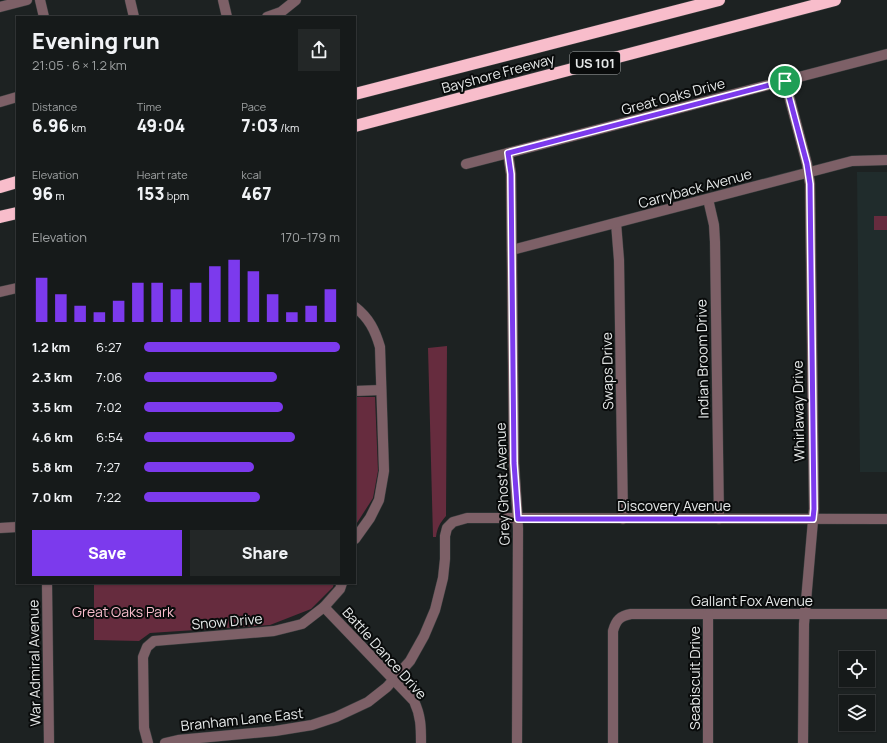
<!DOCTYPE html>
<html lang="en">
<head>
<meta charset="utf-8">
<style>
  :root { --surface:#161a1a; --page:#232727; --text:#f1f3f6; --muted:#9ea1a2; --line:#353839; --accent:#7c3aed }
  body { margin:0; font-family:Manrope,sans-serif; background:var(--page); color:var(--text); height:100vh; display:flex; flex-direction:column; font-size:15px; white-space:nowrap }
  * { box-sizing:border-box; margin:0 }
  p { font-size:13px; color:var(--muted) }
  .icon { flex:none; width:22px; height:22px; fill:none; stroke:currentColor; stroke-width:2; stroke-linecap:round; stroke-linejoin:round }
  .map { position:relative; flex:1; overflow:hidden }
  .sheet { position:absolute; left:16px; top:16px; width:340px; height:568px; display:flex; flex-direction:column; background:var(--surface); border-radius:0px; box-shadow:0 1px 3px #0004,0 0 0 1px var(--line) }
  .sheet>* { flex:none }
  .controls { position:absolute; left:839px; top:651px; display:grid; gap:8px }
  .controls a { display:grid; place-items:center; width:36px; height:36px; border-radius:0px; background:var(--surface); box-shadow:0 1px 3px #0004,0 0 0 1px var(--line); font-size:20px }
  .pin { position:absolute; display:grid; place-items:center; width:34px; height:34px; color:#fff; margin:-17px; border:2px solid #fff; border-radius:50%; box-shadow:0 1px 4px #0007 }
  .round { display:grid; place-items:center; flex:none; width:42px; height:42px; border-radius:0px; background:var(--page) }
  .head { display:flex; align-items:center; justify-content:space-between; height:68px; padding:0 16px }
  h1 { font-size:22px; font-weight:800; line-height:30px }
  .figures { display:grid; grid-template-columns:repeat(3,1fr); gap:6px; height:68px; padding:4px 16px }
  .figures div { display:grid; align-content:center }
  .figures b { font-size:17px; font-weight:800 }
  .figures small { font-size:11px; font-weight:400 }
  .figures p { font-size:11px }
  .chart { height:112px; padding:8px 16px }
  .chart p { display:flex; justify-content:space-between }
  .chart svg { width:100%; height:72px; margin-top:4px; stroke:var(--accent); stroke-width:6 }
  .action { display:flex; gap:8px; margin-top:auto; padding:8px 16px }
  .action a { flex:1; height:46px; border-radius:0px; background:var(--accent); color:#fff; font-size:16px; font-weight:800; line-height:46px; text-align:center }
  .action a+a { background:var(--page); color:var(--text) }
  ul { padding:0 16px; list-style:none; font-size:13px }
  li { display:grid; grid-template-columns:64px 48px 1fr; align-items:center; height:30px }
  li i { height:10px; border-radius:5px; background:var(--accent) }
  .map>svg:first-child { display:block }
</style>
</head>
<body>
<div class="map">
<svg width="887" height="743" viewBox="0 0 887 743">
  <rect width="100%" height="100%" fill="#1d2222"/>
  <polygon fill="#202c2c" points="857,172 887,172 887,472 860,472"/>
  <g fill="#662c3e">
    <rect x="874" y="216" width="13" height="14"/>
    <path d="M447,346L446,516C440,523 437,528 436,537H433L428,348Z"/>
    <polygon points="355,397 375,397 378,471 373,498 355,526"/>
    <polygon points="94,583 334,583 333,587 311,609 270,625 150,633 139,641 94,640"/>
  </g>
  <g fill="none" stroke-linecap="round" stroke-linejoin="round">
    <defs>
      <g id="minor">
        <polyline points="40,0 44,17"/>
        <polyline points="130,0 134,17"/>
        <polyline points="223,0 227,17"/>
        <polyline points="0,7 27,0"/>
        <polyline points="267,17 281,12 296,0"/>
        <polyline points="785,81 807,164 810,184 814,509 804,624 803,743"/>
        <polyline points="0,102 17,97"/>
        <polyline points="508,153 511,174 514,463 517,508 518,529 517,743"/>
        <polyline points="466,164 887,54"/>
        <polyline points="708,199 714,225 715,242 719,519"/>
        <polyline points="616,223 619,260 623,519"/>
        <polyline points="512,250 852,161 887,160"/>
        <polyline points="0,292 17,288"/>
        <path d="M355,307C369,318 375,330 380,347L384,471L379,500L370,518L355,539"/>
        <polyline points="355,391 381,390"/>
        <polyline points="0,528 17,527"/>
        <polyline points="47,583 49,743"/>
        <path d="M324,607L414,701C421,716 421,727 421,743"/>
        <polyline points="148,743 144,728 143,657 147,647 154,641 274,631 302,624 324,607 340,589 342,583"/>
        <polyline points="165,743 178,740 275,731 312,725 336,717 368,702 387,687 410,661 424,636 435,610 443,578 445,559 445,536 447,528 453,522 467,518 887,519"/>
        <path d="M613,743V631C616,620 620,616 631,614H887"/>
        <polyline points="708,743 708,614"/>
      </g>
      <g id="highway">
        <polyline points="355,94 719,0"/>
        <polyline points="355,126 835,0"/>
        <polyline points="0,187 17,182"/>
        <polyline points="0,217 17,213"/>
      </g>
    </defs>
    <use href="#minor" stroke="#393e3e" stroke-width="11"/>
    <use href="#highway" stroke="#393e3e" stroke-width="13"/>
    <use href="#minor" stroke="#7d6067" stroke-width="10"/>
    <use href="#highway" stroke="#f8bdcb" stroke-width="12"/>
  </g>
  <g fill="none" stroke-linecap="round" stroke-linejoin="round">
    <defs>
      <polygon id="route" points="785,81 807,164 810,184 814,509 813,519 518,519 514,463 511,174 508,153"/>
    </defs>
    <use href="#route" stroke="#fff" stroke-width="8"/>
    <use href="#route" stroke="#7c3aed" stroke-width="5"/>
  </g>
  <g text-anchor="middle" dominant-baseline="central" stroke-width="4" stroke-linejoin="round" paint-order="stroke">
    <rect fill="#090b0b" stroke="#a4a6a6" stroke-width="1" x="570" y="52" width="50" height="22" rx="3"/>
    <g font-size="13" font-weight="bold" fill="#e6e9e9">
      <text x="595" y="63">US 101</text>
    </g>
    <g font-size="14" fill="#e6e9e9" stroke="#090b0b">
      <text transform="translate(498 73) rotate(-15)">Bayshore Freeway</text>
      <text transform="translate(673 96) rotate(-15)">Great Oaks Drive</text>
      <text transform="translate(695 188) rotate(-15)">Carryback Avenue</text>
      <text transform="translate(702 359) rotate(-91)">Indian Broom Drive</text>
      <text transform="translate(607 371) rotate(-91)">Swaps Drive</text>
      <text transform="translate(798 411) rotate(-91)">Whirlaway Drive</text>
      <text transform="translate(502 484) rotate(-92)">Grey Ghost Avenue</text>
      <text x="674" y="505">Discovery Avenue</text>
      <text x="752" y="600">Gallant Fox Avenue</text>
      <text transform="translate(227 621) rotate(-5)">Snow Drive</text>
      <text transform="translate(385 653) rotate(48)">Battle Dance Drive</text>
      <text transform="translate(34 663) rotate(-91)">War Admiral Avenue</text>
      <text transform="translate(694 678) rotate(-90)">Seabiscuit Drive</text>
      <text transform="translate(242 719) rotate(-6)">Branham Lane East</text>
    </g>
    <g font-size="14" fill="#f7bccb" stroke="#090b0b">
      <text x="123" y="611">Great Oaks Park</text>
    </g>
  </g>
</svg>
<div class="controls">
<a><svg class="icon" aria-label="locate" viewBox="0 0 24 24"><circle cx="12" cy="12" r="6"/><path d="M12 2v4M12 18v4M2 12h4M18 12h4"/></svg></a>
<a><svg class="icon" aria-label="layers" viewBox="0 0 24 24"><path d="M12 4l9 5-9 5-9-5zM3 14l9 5 9-5"/></svg></a>
</div>
<div class="pin" style="left:785px;top:81px;background:#1e9e55"><svg class="icon" aria-label="arrive" viewBox="0 0 24 24"><path d="M6 21V4h12l-3 4 3 4H6"/></svg></div>
<section class="sheet">
<div class="head"><div><h1>Evening run</h1><p>21:05 · 6 × 1.2 km</p></div><a class="round"><svg class="icon" aria-label="share" viewBox="0 0 24 24"><path d="M12 15V3M7 8l5-5 5 5M5 13v7h14v-7"/></svg></a></div>
<div class="figures">
<div><p>Distance</p><b>6.96<small> km</small></b></div>
<div><p>Time</p><b>49:04</b></div>
<div><p>Pace</p><b>7:03<small> /km</small></b></div>
</div>
<div class="figures">
<div><p>Elevation</p><b>96<small> m</small></b></div>
<div><p>Heart rate</p><b>153<small> bpm</small></b></div>
<div><p>kcal</p><b>467</b></div>
</div>
<div class="chart"><p><span>Elevation</span>170–179 m</p>
<svg viewBox="0 0 160 44" preserveAspectRatio="none"><path d="M5 44V17M15 44V27M25 44V34M35 44V38M45 44V31M55 44V20M65 44V20M75 44V24M85 44V20M95 44V10M105 44V6M115 44V13M125 44V27M135 44V38M145 44V34M155 44V24"/></svg>
</div>
<ul>
<li><b>1.2 km</b>6:27<i style="width:100%"></i></li>
<li><b>2.3 km</b>7:06<i style="width:68%"></i></li>
<li><b>3.5 km</b>7:02<i style="width:71%"></i></li>
<li><b>4.6 km</b>6:54<i style="width:77%"></i></li>
<li><b>5.8 km</b>7:27<i style="width:56%"></i></li>
<li><b>7.0 km</b>7:22<i style="width:59%"></i></li>
</ul>
<div class="action"><a>Save</a><a>Share</a></div>
</section>
</div>
</body>
</html>
